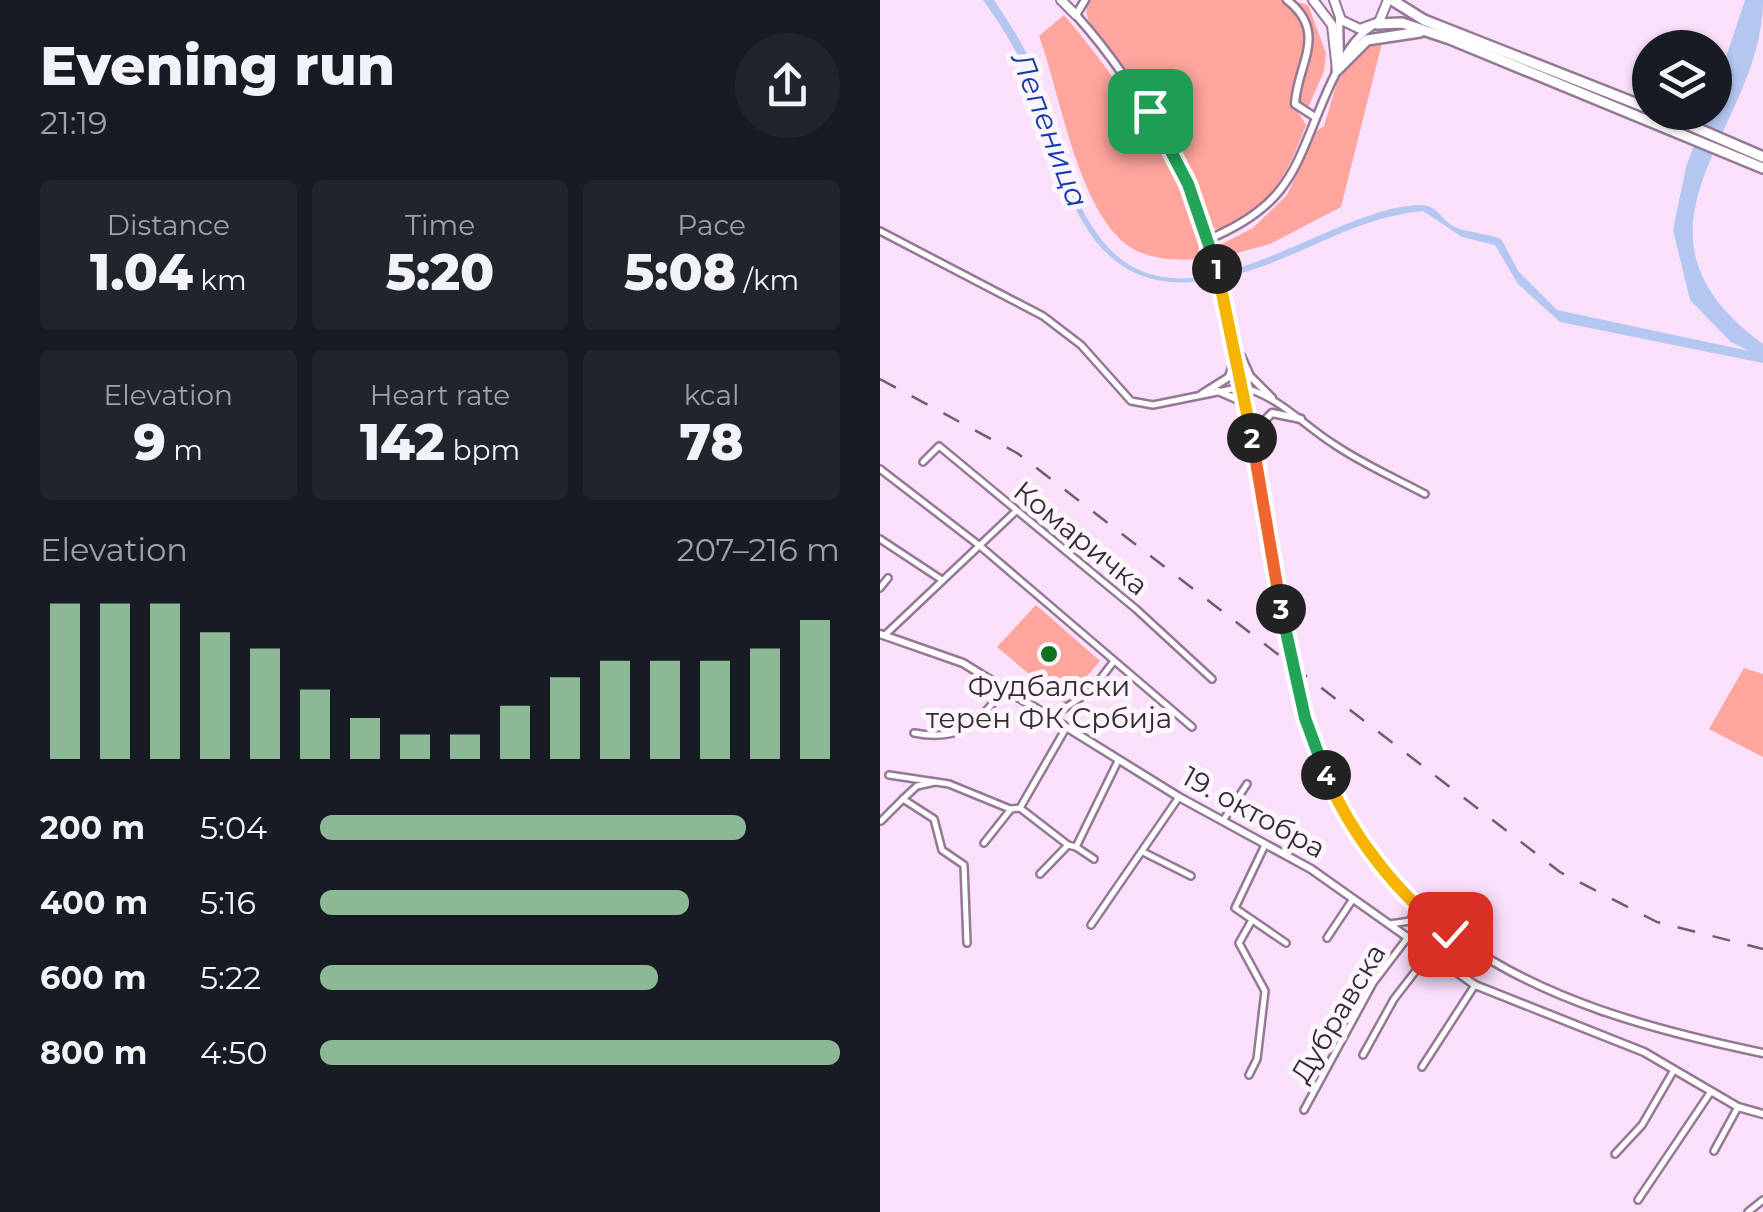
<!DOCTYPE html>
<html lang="en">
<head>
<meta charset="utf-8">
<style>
  :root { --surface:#171b24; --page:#20242c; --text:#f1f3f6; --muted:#9ea1a6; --accent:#8cb896 }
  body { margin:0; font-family:Montserrat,sans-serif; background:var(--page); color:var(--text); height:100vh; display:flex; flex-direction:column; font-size:38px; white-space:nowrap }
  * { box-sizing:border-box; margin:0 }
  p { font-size:32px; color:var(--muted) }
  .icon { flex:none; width:55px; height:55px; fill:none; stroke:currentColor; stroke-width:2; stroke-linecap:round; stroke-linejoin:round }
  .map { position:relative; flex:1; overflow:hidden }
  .drawer { display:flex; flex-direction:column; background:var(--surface); width:880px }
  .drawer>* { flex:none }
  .fabs { position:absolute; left:752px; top:30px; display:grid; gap:20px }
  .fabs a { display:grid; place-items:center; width:100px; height:100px; border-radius:50%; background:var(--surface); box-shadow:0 2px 8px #0004; font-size:50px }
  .pin { position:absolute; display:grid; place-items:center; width:85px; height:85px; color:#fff; margin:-42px; border-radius:20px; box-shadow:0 5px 15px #0006 }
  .km { position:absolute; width:50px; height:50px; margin:-25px; border-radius:50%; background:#222; color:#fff; font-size:28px; line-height:50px; text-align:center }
  .round { display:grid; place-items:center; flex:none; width:105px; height:105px; border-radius:52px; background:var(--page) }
  .summary { display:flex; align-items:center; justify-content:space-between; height:170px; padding:0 40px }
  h1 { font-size:55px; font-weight:800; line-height:75px }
  .metrics { display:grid; grid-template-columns:repeat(3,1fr); gap:15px; height:170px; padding:10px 40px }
  .metrics div { display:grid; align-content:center; border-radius:10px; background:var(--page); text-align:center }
  .metrics b { font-size:50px; font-weight:800 }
  .metrics small { font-size:28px; font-weight:400 }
  .metrics p { font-size:28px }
  .chart { height:280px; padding:20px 40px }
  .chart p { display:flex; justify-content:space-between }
  .chart svg { width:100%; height:180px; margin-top:10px; stroke:var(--accent); stroke-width:6 }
  ul { padding:0 40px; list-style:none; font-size:32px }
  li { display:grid; grid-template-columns:160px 120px 1fr; align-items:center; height:75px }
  li i { height:25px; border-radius:12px; background:var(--accent) }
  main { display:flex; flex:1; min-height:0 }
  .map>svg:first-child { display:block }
</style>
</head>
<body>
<main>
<section class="drawer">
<div class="summary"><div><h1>Evening run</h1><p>21:19</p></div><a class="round"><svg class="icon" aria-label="share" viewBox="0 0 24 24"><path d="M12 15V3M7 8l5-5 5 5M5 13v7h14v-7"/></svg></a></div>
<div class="metrics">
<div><p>Distance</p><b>1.04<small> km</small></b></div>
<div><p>Time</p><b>5:20</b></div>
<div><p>Pace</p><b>5:08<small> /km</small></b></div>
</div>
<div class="metrics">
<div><p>Elevation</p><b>9<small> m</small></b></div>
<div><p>Heart rate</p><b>142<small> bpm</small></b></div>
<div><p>kcal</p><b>78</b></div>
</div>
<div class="chart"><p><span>Elevation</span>207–216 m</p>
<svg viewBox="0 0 160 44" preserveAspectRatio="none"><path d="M5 44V6M15 44V6M25 44V6M35 44V13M45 44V17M55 44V27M65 44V34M75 44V38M85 44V38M95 44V31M105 44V24M115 44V20M125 44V20M135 44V20M145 44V17M155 44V10"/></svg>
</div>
<ul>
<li><b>200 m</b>5:04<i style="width:82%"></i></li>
<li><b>400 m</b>5:16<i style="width:71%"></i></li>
<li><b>600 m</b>5:22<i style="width:65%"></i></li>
<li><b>800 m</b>4:50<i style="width:100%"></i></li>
</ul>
</section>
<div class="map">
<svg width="883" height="1212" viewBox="0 0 883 1212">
  <rect width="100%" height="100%" fill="#fbe0fc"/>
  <g fill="#fea59d">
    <path d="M208,0H402C444,26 420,66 412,102L426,125C413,161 380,237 331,228C302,172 280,116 242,64C229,46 199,25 208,0Z"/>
    <path d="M411,0L428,5L446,53L444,71L427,110L417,100C430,63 445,30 411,0Z"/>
    <path d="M184,15C220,57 335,205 317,259C296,261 268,259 250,247C198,212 180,92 159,36Z"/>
    <path d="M502,43L461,207L390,244L339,258L338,246L373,228L407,195L436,132L444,126C456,94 457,48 502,43Z"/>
    <polygon points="156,605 220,661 184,703 117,647"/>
    <polygon points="864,668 883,674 883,757 829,729"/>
  </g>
  <path fill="#b4c7f1" d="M103,0H114C129,23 146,47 155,73C174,128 183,186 218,235C299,347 445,207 540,205C558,204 562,223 577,228C591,233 606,233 621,239L639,272L677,310L869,351L851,342L810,300L793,230L806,167L826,113L835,112V90L865,0H883C883,130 725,228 883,344V363L680,322L638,284L615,245L582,237L543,211C473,217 418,260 350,276C207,312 187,191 151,86C140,54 122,27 103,0Z"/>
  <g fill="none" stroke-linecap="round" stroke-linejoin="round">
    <defs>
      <g id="minor">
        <path d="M0,231L163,316L201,345L251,401L273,405L362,387C400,397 423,425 455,445C483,464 515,478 545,494"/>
        <polyline points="43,462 59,446 256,609 332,679"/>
        <polyline points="0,469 100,546 312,727"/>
        <polyline points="0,539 62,580"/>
        <polyline points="0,588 8,578"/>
        <polyline points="5,635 136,511"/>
        <polyline points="170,718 212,690 234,661"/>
        <path d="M34,733C81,742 97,724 124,689"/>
        <polyline points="9,775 69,784 130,809"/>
        <polyline points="55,782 37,786 23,799 54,819 62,850 84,865 87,943"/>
        <polyline points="140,808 188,845"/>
        <polyline points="344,819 367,784"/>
        <polyline points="1,821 23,799"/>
        <polyline points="104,843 131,809 140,808 186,728"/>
        <polyline points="385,845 355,908 406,943"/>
        <polyline points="196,847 214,859"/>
        <polyline points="265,853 311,876"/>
        <polyline points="160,874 188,845 196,847 238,761"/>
        <polyline points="530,921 559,926"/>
        <polyline points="510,924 530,921 537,906"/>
        <polyline points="211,925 299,797"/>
        <polyline points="447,938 473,899"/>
        <polyline points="483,1055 514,999 548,955"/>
        <polyline points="542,1067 595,985"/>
        <polyline points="369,1075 377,1059 385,991 359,943 372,920"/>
        <polyline points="424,1110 493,983 528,937"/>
        <polyline points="834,1151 858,1107"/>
        <polyline points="735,1154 762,1125 794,1070"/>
        <polyline points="758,1200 830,1093"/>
        <polyline points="868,1212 883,1200"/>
      </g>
      <g id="tertiary">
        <path d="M205,0L196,15C357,196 367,410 406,638"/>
        <path d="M407,0C449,33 417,64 415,104L435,117"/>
        <polyline points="459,18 460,59"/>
        <path d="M329,239C417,202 415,161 451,83C462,61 470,41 491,27"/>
        <polyline points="361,356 370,376 392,398"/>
        <polyline points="338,391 363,402"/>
        <polyline points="322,394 349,377 355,358"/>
        <polyline points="375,441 379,426 392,413 421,419"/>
        <polyline points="0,634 83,663 299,797 431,869 595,985 764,1052 858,1107 883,1114"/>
        <path d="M416,683C483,935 647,1004 883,1053"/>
      </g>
      <g id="primary">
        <polyline points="181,0 196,15"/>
        <polyline points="433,0 452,25 457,70"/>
        <polyline points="454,0 461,20 480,29 499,22 508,0"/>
      </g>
      <g id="trunk">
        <polyline points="512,0 544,20 770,109"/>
        <polyline points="497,24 522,23 570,39 883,168"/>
        <polyline points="457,70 487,40 540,32"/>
        <polyline points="779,112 883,157"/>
      </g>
    </defs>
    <use href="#minor" stroke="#957796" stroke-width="10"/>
    <use href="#tertiary" stroke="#957796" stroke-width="11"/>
    <use href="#primary" stroke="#957796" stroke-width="12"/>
    <use href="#trunk" stroke="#957796" stroke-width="14"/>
    <use href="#minor" stroke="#fff" stroke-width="5"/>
    <use href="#tertiary" stroke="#fff" stroke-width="6"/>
    <use href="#primary" stroke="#fff" stroke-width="8"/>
    <use href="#trunk" stroke="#fff" stroke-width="9"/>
    <polyline stroke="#6d5d6e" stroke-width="2.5" stroke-dasharray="18 18" stroke-linecap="butt" points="0,379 137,453 680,872 777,922 883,949"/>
    <defs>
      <polyline id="tertiary-bridge" points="406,638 416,683"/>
    </defs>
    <use href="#tertiary-bridge" stroke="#957796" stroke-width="11" stroke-linecap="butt"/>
    <use href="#tertiary-bridge" stroke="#fff" stroke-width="6"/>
  </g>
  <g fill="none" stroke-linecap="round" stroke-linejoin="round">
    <defs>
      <polyline id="split-1" points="270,111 308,184 337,269"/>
      <polyline id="split-2" points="337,269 372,438"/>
      <polyline id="split-3" points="372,438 401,609"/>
      <polyline id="split-4" points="401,609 425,718 446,775"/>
      <path id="split-5" d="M446,775C471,835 518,895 570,934"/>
    </defs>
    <use href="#split-1" stroke="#fff" stroke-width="20"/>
    <use href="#split-2" stroke="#fff" stroke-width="20"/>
    <use href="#split-3" stroke="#fff" stroke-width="20"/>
    <use href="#split-4" stroke="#fff" stroke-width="20"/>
    <use href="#split-5" stroke="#fff" stroke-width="20"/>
    <use href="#split-1" stroke="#22a559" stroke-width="12"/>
    <use href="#split-2" stroke="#f5b400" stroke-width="12"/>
    <use href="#split-3" stroke="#f0652b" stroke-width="12"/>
    <use href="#split-4" stroke="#22a559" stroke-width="12"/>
    <use href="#split-5" stroke="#f5b400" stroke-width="12"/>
  </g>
  <circle fill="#107121" stroke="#fcf5fc" stroke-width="4" cx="169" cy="654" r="10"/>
  <g text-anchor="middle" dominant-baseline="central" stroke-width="10" stroke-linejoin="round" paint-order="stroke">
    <g font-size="28" fill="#342835" stroke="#fcf5fc">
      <text transform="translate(201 538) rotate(39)">Комаричка</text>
      <text transform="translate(374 812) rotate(29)">19. октобра</text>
      <text transform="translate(458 1013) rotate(-59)">Дубравска</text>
    </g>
    <g font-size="28" fill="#342835" stroke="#fcf5fc">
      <text x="169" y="686">Фудбалски<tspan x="169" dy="32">терен ФК Србија</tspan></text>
    </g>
    <g font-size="30" font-style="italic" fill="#153aac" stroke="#fcf5fc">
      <text transform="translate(170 130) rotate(69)">Лепеница</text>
    </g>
  </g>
</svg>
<div class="fabs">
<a><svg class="icon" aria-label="layers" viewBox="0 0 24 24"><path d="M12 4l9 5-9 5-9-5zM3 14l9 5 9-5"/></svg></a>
</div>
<div class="pin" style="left:270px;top:111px;background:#1e9e55"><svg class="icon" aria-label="arrive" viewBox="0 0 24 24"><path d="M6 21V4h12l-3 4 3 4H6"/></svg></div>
<div class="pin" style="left:570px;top:934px;background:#d93025"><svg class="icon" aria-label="check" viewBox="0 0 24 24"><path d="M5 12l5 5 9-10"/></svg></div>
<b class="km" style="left:337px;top:269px">1</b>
<b class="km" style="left:372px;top:438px">2</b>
<b class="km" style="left:401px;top:609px">3</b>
<b class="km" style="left:446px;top:775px">4</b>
</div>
</main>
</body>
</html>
